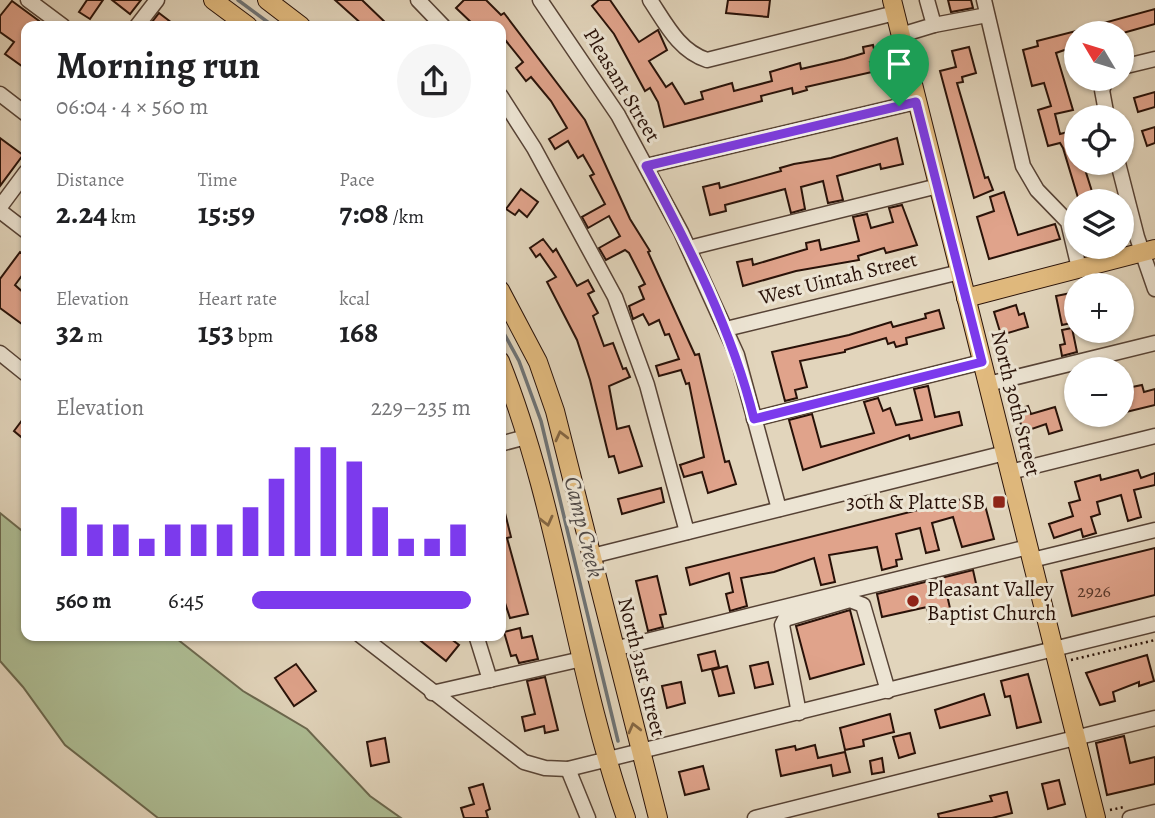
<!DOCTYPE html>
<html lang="en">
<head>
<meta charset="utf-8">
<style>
  :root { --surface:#fff; --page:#f6f6f6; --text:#202124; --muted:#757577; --accent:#7c3aed }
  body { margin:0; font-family:Alegreya,serif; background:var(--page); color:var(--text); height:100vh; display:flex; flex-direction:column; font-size:26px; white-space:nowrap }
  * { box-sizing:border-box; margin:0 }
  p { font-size:23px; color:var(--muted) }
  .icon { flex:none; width:38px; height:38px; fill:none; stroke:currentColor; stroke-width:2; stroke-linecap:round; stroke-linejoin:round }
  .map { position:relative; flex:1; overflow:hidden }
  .panel { position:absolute; left:21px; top:21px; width:485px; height:620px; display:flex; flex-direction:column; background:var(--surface); border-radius:14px; box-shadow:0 2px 5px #0004 }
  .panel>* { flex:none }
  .needle { width:46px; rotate:308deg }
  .tools { position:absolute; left:1064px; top:21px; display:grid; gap:14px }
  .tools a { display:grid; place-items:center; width:70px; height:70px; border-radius:50%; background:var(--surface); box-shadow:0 2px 5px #0004; font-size:35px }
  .pin { position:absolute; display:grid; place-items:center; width:60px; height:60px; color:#fff; margin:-72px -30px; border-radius:50% 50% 50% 0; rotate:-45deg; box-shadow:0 0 7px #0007 }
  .pin .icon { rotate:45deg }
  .round { display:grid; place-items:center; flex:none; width:74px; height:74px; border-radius:37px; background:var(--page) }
  .overview { display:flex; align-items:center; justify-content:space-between; height:119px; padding:0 35px }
  h1 { font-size:38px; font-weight:700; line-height:52px }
  .figures { display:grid; grid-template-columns:repeat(3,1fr); gap:10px; height:119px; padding:7px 35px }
  .figures div { display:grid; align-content:center }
  .figures b { font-size:30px; font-weight:700 }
  .figures small { font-size:19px; font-weight:400 }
  .figures p { font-size:19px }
  .chart { height:196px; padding:14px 35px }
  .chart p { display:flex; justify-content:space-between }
  .chart svg { width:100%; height:126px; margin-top:7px; stroke:var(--accent); stroke-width:6 }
  ul { padding:0 35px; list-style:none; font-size:23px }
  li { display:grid; grid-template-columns:112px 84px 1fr; align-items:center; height:52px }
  li i { height:18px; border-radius:9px; background:var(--accent) }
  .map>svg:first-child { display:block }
</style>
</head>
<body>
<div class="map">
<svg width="1155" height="818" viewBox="0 0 1155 818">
  <rect width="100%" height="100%" fill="#e2d5bc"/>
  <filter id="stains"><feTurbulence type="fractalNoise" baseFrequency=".00286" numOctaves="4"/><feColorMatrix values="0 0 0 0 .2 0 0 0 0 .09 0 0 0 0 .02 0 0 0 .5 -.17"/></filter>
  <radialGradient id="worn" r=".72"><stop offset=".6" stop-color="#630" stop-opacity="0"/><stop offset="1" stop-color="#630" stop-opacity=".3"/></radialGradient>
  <polygon fill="#aebe95" stroke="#6b684e" stroke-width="2" points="0,513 26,534 26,635 172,635 243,691 307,729 370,796 401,818 158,818 65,745 23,687 0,661"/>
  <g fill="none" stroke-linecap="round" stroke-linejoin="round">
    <g stroke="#6e7375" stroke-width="3.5">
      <polyline points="238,0 273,26"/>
      <polyline points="500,326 519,361 541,421 618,741"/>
    </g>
  </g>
  <g fill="#e0a38b" stroke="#281108" stroke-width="2">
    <polygon points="87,0 103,0 90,19 79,12"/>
    <polygon points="112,0 141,0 130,14"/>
    <polygon points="335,0 362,0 389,26 364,26"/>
    <polygon points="464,0 486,0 501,15 504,13 585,120 630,219 650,251 648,252 695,355 699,354 725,462 729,461 736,484 708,493 702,472 684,477 680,465 704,457 689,383 686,384 681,370 659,376 656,366 679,359 669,334 665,335 659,320 649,325 643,314 633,319 629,306 644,299 639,287 645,284 629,253 625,250 606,260 599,248 620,236 609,216 588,228 582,217 605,204 590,176 594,174 583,155 578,158 568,141 555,149 549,139 567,128 551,101 531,77 526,81 516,68 523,62 506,41 500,46 500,26 475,26 456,8"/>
    <polygon points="599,0 610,0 639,42 658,30 667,50 649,61 666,87 672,83 685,104 703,99 701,92 732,83 734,91 772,81 770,72 800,63 801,69 844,59 864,53 863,47 873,45 877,61 870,62 872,72 806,87 807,90 793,94 792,88 761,96 762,101 664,127 658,102 650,88 645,91 614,34 592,6"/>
    <polygon points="728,0 770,0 768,17 726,13"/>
    <polygon points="948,0 971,0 973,8 951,12"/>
    <polygon points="12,1 46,26 26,26 26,69 5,54 14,42 0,32 0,16"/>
    <polygon points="1155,9 1155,24 1123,33 1078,33 1078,30"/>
    <polygon points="159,13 176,26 149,26"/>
    <polygon points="1076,31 1076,46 1056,53 1073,110 1055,114 1060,134 1076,130 1076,163 1083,163 1095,201 1079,201 1063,148 1060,143 1048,146 1038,110 1051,106 1044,83 1032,86 1023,50 1038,46 1037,41"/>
    <polygon points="969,47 976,73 962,77 963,82 957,83 985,178 988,177 993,190 974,198 940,71 956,67 952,51"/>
    <polygon points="1155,92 1155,107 1138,112 1134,98"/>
    <polygon points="1155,127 1155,143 1147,146 1142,131"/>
    <polygon points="0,138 23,155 0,186"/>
    <polygon points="897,138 903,164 881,169 880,164 837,176 843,200 828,203 823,181 801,187 805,209 791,213 785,189 725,205 726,211 710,215 703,187 719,183 720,188 781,171 780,168 794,164 831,158"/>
    <polygon points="521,189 538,202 527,217 519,210 515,215 506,209"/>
    <polygon points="1004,192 1018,235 1055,224 1060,239 989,259 977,217 994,211 990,197"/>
    <polygon points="902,205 917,245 886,253 884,248 858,256 859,260 796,271 743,286 737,262 752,259 753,265 807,249 806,243 819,240 821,250 859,241 853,217 867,214 871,228 893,222 889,208"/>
    <polygon points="543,239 553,252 556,249 577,286 588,280 594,291 588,294 598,313 593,316 604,346 613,343 623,369 626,368 630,377 609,386 617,429 629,426 642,466 619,473 614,456 609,457 590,380 577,340 547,282 556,277 540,254 536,257 530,248"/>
    <polygon points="20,252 26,256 26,270 15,285 26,295 26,327 0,308 0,279"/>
    <polygon points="1071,293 1076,322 1062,325 1056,296"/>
    <polygon points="1016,305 1019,315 1024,313 1028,327 1001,335 994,312"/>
    <polygon points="939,310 944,328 906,338 907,344 896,347 894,342 888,344 886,338 845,350 845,352 800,361 807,387 795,390 797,398 785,401 772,352 849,335 891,322 893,327 926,318 925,314"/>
    <polygon points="1072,328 1077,352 1062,356 1060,345 1065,344 1062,330"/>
    <polygon points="1142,385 1144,392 1155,389 1155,405 1122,413 1122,389"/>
    <polygon points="928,386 935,417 959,412 962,425 910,439 909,435 803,470 789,420 812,414 821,447 874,433 864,402 878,398 883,411 890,408 896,425 922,420 914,389"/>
    <polygon points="1028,406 1031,414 1055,407 1062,430 1049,434 1046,424 1023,432 1017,410"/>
    <polygon points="26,415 26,441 14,431"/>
    <polygon points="1138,470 1141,478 1155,473 1155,485 1134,490 1141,517 1128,521 1121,495 1097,502 1100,514 1091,517 1096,533 1083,537 1081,529 1054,538 1049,524 1073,516 1069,503 1080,500 1075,482 1100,475 1101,480"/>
    <polygon points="661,488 664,502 622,514 618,499"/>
    <polygon points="982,494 994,539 962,547 953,517 932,523 939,550 926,553 920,528 896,534 902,559 896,560 897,566 882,570 877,547 829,555 835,582 821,585 814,558 774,572 741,578 747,606 730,611 726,594 733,592 729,573 690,585 686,568"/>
    <polygon points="500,509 504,509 511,537 507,538 528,614 510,618 500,588"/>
    <polygon points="1155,548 1155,595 1072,616 1061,571"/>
    <polygon points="973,570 977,588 947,595 952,617 930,622 927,607 882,617 877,594"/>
    <polygon points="657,576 666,614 660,615 663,627 648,631 636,581"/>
    <polygon points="850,610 864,664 810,679 796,626"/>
    <polygon points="520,628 522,638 532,636 538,659 519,663 516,655 511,656 504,632"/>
    <polygon points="426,635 446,635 459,645 446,661 421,641"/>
    <polygon points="715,651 719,667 702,671 698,655"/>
    <polygon points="1147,655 1154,681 1139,686 1139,682 1113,692 1115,701 1100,705 1086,673"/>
    <polygon points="768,662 773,684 755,688 750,666"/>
    <polygon points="296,664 316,691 294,706 275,678"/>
    <polygon points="727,666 734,693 719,696 712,670"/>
    <polygon points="1028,674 1041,722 1017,728 1010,696 1005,697 1001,681"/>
    <polygon points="545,677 558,730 545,733 544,726 525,731 522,717 535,714 527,681"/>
    <polygon points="681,682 685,703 667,708 662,686"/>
    <polygon points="984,694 990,715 940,728 935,710"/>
    <polygon points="890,714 894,732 863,740 864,746 845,750 840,728"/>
    <polygon points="910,733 915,753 899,758 893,737"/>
    <polygon points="1124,736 1130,763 1155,757 1155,784 1107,795 1096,743"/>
    <polygon points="385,738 389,762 371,766 367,742"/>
    <polygon points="815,745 818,758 845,752 850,772 833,776 831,765 781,776 776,750 795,746 796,750"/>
    <polygon points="882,758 884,772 872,774 870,761"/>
    <polygon points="703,766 709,789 685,795 679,772"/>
    <polygon points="1059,780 1065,804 1048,809 1042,784"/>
    <polygon points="483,784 490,809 486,811 488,818 464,818 461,808 474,804 469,788"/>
    <polygon points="1007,792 1012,813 992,818 939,818 938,814 992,801 990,796"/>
  </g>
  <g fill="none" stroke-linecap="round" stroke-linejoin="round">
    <defs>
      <g id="minor">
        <polyline points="28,0 63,26"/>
        <polyline points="418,0 443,26"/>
        <polyline points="540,0 618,115 681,232 737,355 779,509"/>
        <path d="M650,0C666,24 679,51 707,60L895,13"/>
        <polyline points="984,0 1023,166 1037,190 1068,222 1079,268"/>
        <polyline points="934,25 987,15"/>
        <polyline points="137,26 157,0"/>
        <polyline points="901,35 934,25 927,0"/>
        <polyline points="1122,67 1155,59"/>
        <polyline points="0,94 26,114"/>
        <polyline points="500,95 534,148 615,297 647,385 687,532"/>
        <polyline points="1107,117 1102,90 1107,79"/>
        <polyline points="1118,163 1137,237 1155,289"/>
        <polyline points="646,166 916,102"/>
        <polyline points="0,207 26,172"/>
        <polyline points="0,211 26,231"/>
        <polyline points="689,248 938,186"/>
        <polyline points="726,329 960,272"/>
        <polyline points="0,353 26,374"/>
        <polyline points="988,384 1155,343"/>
        <polyline points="754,419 982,362"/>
        <polyline points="500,444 526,437"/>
        <polyline points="1010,472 1155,436"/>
        <polyline points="592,556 1005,453"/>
        <polyline points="1032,560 1155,530"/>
        <polyline points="360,635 524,762 545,768 568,769 1155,624"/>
        <polyline points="476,635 490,680"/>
        <polyline points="614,649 1028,547"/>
        <polyline points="432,693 582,659"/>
        <polyline points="799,713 782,625 785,619 850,600 863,605 888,691"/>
        <polyline points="568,769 588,818"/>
        <polyline points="755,818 1155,718"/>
        <polyline points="1130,818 1155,812"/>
      </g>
      <g id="major">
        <polyline points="213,0 248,26"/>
        <polyline points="267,0 301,26"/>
        <polyline points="892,0 1096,818"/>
        <polyline points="500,290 538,362 555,411 658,818"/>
        <polyline points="966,298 1155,249"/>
        <path d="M500,361C559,508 574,669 626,818"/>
      </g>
    </defs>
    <use href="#minor" stroke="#564235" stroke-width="17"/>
    <use href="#major" stroke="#281108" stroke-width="20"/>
    <g stroke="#281108" stroke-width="2.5" stroke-dasharray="2 3.5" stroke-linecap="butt">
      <polyline points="1071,660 1155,640"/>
      <polyline points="1110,810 1124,807"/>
    </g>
    <use href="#minor" stroke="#ece4d3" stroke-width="14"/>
    <use href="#major" stroke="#e1ba7e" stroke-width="18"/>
  </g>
  <defs><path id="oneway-chevron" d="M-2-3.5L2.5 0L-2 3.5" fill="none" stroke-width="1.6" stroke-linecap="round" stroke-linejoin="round" transform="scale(1.75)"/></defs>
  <g stroke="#846643">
    <use href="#oneway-chevron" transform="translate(561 436) rotate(-104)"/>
    <use href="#oneway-chevron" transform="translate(547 521) rotate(76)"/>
    <use href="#oneway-chevron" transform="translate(634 728) rotate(-104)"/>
  </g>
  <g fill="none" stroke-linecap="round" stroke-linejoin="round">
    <defs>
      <path id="route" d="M916,102L982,362L754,419C732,329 689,247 646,166Z"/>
    </defs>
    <use href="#route" stroke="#fff" stroke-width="14"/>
    <use href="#route" stroke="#7c3aed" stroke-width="9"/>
  </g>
  <g fill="#8f2418" stroke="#ece4d3" stroke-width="2.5">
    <rect x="992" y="495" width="14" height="14" rx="3.5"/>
    <circle cx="913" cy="601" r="7"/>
  </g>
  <g text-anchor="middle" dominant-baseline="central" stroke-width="6" stroke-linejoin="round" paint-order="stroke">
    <g font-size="18" fill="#563629">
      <text x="1094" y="591">2926</text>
    </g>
    <g font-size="21" fill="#281108" stroke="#ece4d3">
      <text transform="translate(622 85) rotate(59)">Pleasant Street</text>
      <text transform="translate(838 278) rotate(-14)">West Uintah Street</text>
      <text transform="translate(1016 403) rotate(76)">North 30th Street</text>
      <text transform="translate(642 667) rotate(76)">North 31st Street</text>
    </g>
    <g font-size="21" fill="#281108" stroke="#ece4d3" text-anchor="end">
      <text x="985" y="502">30th &amp; Platte SB</text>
      <text x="927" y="589" text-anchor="start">Pleasant Valley<tspan x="927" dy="24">Baptist Church</tspan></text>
    </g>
    <g font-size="23" font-style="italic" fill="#514a47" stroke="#ece4d3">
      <text transform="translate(584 527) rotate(76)">Camp Creek</text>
    </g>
  </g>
  <rect width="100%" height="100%" filter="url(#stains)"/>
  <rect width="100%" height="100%" fill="url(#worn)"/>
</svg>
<div class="tools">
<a><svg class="needle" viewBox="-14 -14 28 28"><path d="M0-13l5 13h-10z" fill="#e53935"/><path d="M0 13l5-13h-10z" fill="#757577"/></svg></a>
<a><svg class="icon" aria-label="locate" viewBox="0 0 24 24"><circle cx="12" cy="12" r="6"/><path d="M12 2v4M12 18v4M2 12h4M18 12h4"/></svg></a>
<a><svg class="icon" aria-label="layers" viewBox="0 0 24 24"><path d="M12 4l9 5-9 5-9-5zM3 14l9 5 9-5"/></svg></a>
<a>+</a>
<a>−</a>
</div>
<div class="pin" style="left:899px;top:106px;background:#1e9e55"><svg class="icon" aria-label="arrive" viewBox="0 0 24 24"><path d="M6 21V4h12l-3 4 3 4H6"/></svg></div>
<section class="panel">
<div class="overview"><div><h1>Morning run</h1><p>06:04 · 4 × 560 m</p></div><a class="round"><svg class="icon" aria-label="share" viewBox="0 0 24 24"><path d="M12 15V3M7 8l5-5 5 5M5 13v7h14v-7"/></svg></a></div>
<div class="figures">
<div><p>Distance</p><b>2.24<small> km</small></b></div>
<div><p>Time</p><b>15:59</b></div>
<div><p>Pace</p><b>7:08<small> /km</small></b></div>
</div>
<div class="figures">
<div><p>Elevation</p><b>32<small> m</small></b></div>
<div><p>Heart rate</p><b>153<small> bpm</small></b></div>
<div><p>kcal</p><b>168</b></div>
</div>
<div class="chart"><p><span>Elevation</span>229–235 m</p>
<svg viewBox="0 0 160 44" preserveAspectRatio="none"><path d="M5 44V27M15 44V33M25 44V33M35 44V38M45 44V33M55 44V33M65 44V33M75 44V27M85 44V17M95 44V6M105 44V6M115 44V11M125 44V27M135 44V38M145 44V38M155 44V33"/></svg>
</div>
<ul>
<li><b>560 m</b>6:45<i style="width:100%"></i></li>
</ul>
</section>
</div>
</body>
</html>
